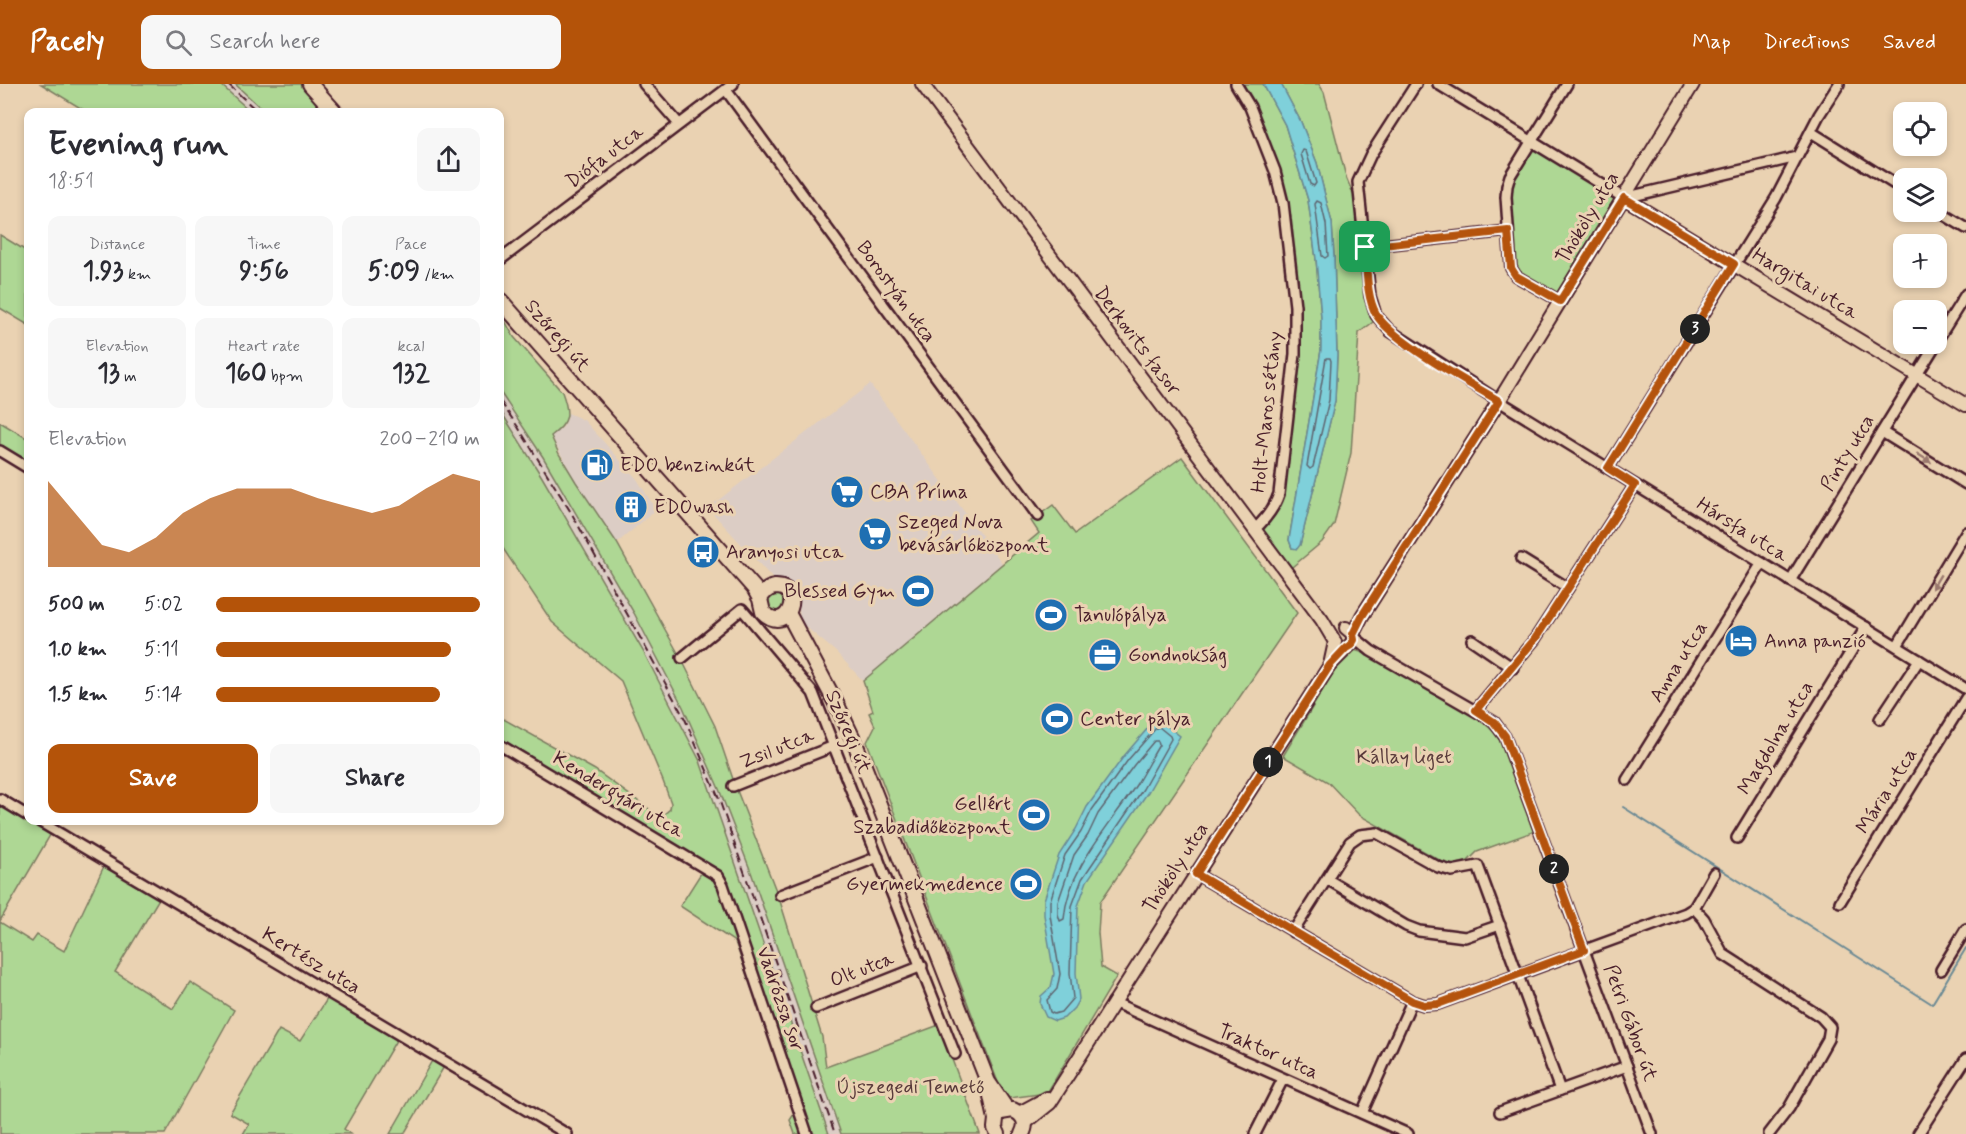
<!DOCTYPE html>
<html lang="en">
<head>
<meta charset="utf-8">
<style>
  :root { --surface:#fff; --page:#f7f7f7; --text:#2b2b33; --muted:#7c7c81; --accent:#b45309 }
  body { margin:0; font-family:Mynerve,sans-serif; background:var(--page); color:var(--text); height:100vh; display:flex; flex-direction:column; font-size:22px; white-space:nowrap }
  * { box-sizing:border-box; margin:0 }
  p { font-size:20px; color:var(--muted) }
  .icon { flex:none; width:33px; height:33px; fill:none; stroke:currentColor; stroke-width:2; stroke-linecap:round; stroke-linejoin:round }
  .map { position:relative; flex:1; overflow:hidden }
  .panel { position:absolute; left:24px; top:24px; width:480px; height:717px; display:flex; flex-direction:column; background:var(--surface); border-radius:12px; box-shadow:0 3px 9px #0003 }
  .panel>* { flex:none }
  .buttons { position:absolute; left:1893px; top:18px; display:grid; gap:12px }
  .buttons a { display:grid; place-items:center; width:54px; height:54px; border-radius:12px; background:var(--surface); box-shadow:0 3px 9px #0003; font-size:30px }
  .pin { position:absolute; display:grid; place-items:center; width:51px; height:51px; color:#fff; margin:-26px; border-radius:12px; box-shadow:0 3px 9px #0006 }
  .km { position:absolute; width:30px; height:30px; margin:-15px; border-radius:50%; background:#222; color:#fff; font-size:16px; line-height:30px; text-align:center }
  .round { display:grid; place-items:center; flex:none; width:63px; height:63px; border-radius:12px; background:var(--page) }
  .head { display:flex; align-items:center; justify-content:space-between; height:102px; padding:0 24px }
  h1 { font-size:33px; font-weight:700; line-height:45px }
  .metrics { display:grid; grid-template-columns:repeat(3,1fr); gap:9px; height:102px; padding:6px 24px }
  .metrics div { display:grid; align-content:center; border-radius:12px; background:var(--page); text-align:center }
  .metrics b { font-size:26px; font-weight:700 }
  .metrics small { font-size:16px; font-weight:400 }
  .metrics p { font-size:16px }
  .chart { height:168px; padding:12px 24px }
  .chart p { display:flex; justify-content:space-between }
  .chart svg { width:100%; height:108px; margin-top:6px; fill:var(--accent); opacity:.7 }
  .button { display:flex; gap:12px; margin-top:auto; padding:12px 24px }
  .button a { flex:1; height:69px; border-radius:12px; background:var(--accent); color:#fff; font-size:24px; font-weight:700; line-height:69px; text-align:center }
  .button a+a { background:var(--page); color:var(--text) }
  ul { padding:0 24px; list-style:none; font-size:20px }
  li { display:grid; grid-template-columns:96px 72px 1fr; align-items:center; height:45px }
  li i { height:15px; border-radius:8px; background:var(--accent) }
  header { display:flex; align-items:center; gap:36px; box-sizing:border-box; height:84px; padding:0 30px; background:var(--accent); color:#fff }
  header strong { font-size:28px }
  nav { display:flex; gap:33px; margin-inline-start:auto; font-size:21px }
  .search { width:420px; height:54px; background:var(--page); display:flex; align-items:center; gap:15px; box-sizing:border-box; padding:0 21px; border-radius:12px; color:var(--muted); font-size:22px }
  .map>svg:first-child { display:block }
</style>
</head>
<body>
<header>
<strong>Pacely</strong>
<div class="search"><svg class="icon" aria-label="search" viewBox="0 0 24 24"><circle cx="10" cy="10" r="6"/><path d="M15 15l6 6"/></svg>Search here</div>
<nav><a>Map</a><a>Directions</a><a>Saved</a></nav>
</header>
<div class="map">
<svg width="1966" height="1050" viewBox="0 0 1966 1050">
  <rect width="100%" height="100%" fill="#ead2b2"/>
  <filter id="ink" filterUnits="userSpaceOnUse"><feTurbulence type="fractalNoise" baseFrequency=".0167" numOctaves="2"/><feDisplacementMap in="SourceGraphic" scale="12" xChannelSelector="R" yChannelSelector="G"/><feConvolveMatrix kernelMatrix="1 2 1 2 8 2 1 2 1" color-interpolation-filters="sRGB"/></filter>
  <g filter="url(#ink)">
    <g fill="#dccdc5">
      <polygon points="220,0 235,0 265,28 251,28"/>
      <polygon points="870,300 1002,479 863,597 836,568 800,538 799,523 708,424"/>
      <polygon points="500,308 543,373 634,529 683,623 719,705 751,788 841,1050 829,1050 700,677 643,567 542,393 500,326"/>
      <polygon points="568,329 584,336 637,395 656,426 617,459 576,398 551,352 563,343 567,335"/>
    </g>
    <g fill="#aed794" stroke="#7c7b60" stroke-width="1.5">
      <polygon points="41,0 220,0 251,28 87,28"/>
      <polygon points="235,0 301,0 323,28 265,28"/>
      <polygon points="1236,0 1263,0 1285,41 1308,116 1316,175 1321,233 1321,266 1289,456 1292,464 1300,461 1335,317 1337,271 1334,172 1332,139 1317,79 1301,38 1281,0 1319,0 1324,8 1346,93 1354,112 1365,210 1373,238 1359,249 1351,369 1334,441 1322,458 1286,488 1254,446 1279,410 1295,222 1275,87"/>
      <polygon points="1532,56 1624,114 1560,217 1511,184 1510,92"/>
      <polygon points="0,151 28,168 28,241 0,224"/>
      <path d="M500,228L514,253L562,308C570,330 570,338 551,352L559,370L576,398L617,459L683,578L715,642L736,704L780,817L822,953L826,983L939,941L980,1050H841L751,788L719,705L683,623L634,529L543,373L500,308Z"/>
      <polygon points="500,326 542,393 643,567 700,677 829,1050 795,1050 790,1036 796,1027 735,858 680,822 703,786 500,667 500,633 595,686 656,730 662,732 670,725 671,719 663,697 621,597 552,538 500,460"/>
      <polygon points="0,338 28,355 28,388 0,371"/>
      <polygon points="1182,373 1297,529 1100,818 1098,849 1101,883 1117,892 1047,1009 1009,1014 1001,1006 867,658 875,642 869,629 873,627 863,597 1039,449 1031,437 1053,421 1075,450"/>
      <circle cx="776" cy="519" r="9"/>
      <polygon points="1354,566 1371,571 1477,632 1499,653 1535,747 1477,768 1468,777 1450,782 1359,731 1328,698 1283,672 1345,569"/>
      <polygon points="5,711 28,725 28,736 49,737 56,741 0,837 0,720"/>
      <polygon points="105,780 160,813 115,888 173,925 190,898 234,926 165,1050 0,1050 0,838 32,858 37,851 64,867"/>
      <polygon points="329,912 398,953 344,1045 351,1050 243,1050 249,1040 230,1029 279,946 300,957"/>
      <polygon points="433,975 445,981 404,1050 390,1050"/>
    </g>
    <g fill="#7fd0da" stroke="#6a8994" stroke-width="1.5">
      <polygon points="1263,0 1281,0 1301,38 1317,79 1332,139 1334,172 1337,271 1335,317 1300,461 1297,465 1292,464 1289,456 1321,266 1321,233 1316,175 1308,116 1285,41"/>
      <polygon points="1159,636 1180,652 1148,708 1087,797 1078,822 1076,889 1079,915 1074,924 1064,934 1055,937 1046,933 1040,920 1041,912 1051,903 1054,890 1044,831 1044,816 1059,771 1076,745 1087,723 1124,672 1154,637"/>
    </g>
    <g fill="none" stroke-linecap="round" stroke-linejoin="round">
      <g stroke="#5f6671" stroke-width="1.5">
        <polygon points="1303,66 1306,67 1316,99 1314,102 1310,100 1301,70"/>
        <polygon points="1317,117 1321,119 1326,140 1328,172 1325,174 1322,172 1315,120"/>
        <polygon points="1326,274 1330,274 1331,277 1329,316 1313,383 1310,385 1307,382"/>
        <polygon points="1159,643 1170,652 1171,655 1143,705 1082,795 1072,822 1070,889 1073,914 1061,928 1054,930 1050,928 1047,916 1057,905 1060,890 1050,831 1050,817 1065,771 1081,748 1092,726 1128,676 1156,644"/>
        <path d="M1154,657H1158L1159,661C1151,674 1144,688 1136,701C1109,743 1068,784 1064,835L1060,837L1058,830V818L1074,771L1088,751L1098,730L1134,681Z"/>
      </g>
      <polyline stroke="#6a8994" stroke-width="2" points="1623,723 1932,920 1966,864"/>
      <defs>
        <g id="street">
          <polyline points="644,0 679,40"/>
          <path d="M1236,0L1250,23L1275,87L1283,119L1295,222V270L1279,410C1274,425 1266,435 1254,446"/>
          <polyline points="1416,0 1371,70 1358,98 1370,212 1376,231 1390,247 1499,317 1966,605"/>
          <polyline points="1438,0 1624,114 1797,73"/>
          <polyline points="726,6 1038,432"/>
          <polyline points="1811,48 1904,106"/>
          <polyline points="1936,126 1966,144"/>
          <polyline points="1365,163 1508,147"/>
          <polyline points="500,176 733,0"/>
          <polyline points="1560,217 1516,192 1511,184 1506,113 1507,102 1510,92 1567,0"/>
          <polyline points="1936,258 1966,210"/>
          <polyline points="1882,348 1966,400"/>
          <polyline points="0,367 28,384"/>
          <polyline points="1608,384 1776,114 1819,31 1839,0"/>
          <polyline points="1521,475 1568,504"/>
          <polyline points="1790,497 1936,260"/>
          <polyline points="1354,553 1371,567 1484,632 1494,638 1505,653 1652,1050"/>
          <polyline points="1472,556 1513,584"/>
          <polyline points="1897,562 1966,448"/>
          <polyline points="682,574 742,525 813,609 955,970"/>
          <polyline points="1476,626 1535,555 1635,401"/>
          <polyline points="1880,635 1919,576"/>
          <polyline points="500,661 718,792 723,801 807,1050"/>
          <polyline points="1627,696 1762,479"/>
          <polyline points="733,702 834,662"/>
          <polyline points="0,715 28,732"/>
          <polyline points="37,736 567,1050"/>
          <polyline points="1737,754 1866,543"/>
          <polyline points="1196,790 1412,917 1424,921 1438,920 1686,829 1694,824 1714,789"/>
          <polyline points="1327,795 1406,842 1419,847 1465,853 1500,841"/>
          <polyline points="780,811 878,773"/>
          <polyline points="1840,818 1966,614"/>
          <polyline points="1694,824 1704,835 1723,870 1821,933 1830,943 1828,955 1789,1024 1769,1050"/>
          <polyline points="1293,848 1350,758 1360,751 1377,749 1438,783 1452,787 1478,782 1560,1006"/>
          <polyline points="1941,886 1966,845"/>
          <polyline points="1113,918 1408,1050"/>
          <polyline points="816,924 922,882"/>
          <polyline points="1500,1028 1627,982"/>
          <polyline points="1362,1029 1412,917"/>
          <polyline points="1255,1050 1283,995"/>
          <polyline points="1918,1050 1966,975"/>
        </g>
        <g id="secondary">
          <polyline points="922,0 1322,536 1335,558 1330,581"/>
          <polyline points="1624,114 1966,321"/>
          <polyline points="1353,550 1362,532 1499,317 1693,0"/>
          <polyline points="1019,1029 1047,1014"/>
          <polyline points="1025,1039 1050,1019 1330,581 1353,558 1353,550 1346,544"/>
        </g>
        <g id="primary">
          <polyline points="310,0 335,28"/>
          <path d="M500,216L754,504L760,515L763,528C789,553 805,502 775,503C768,504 763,509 760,515"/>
          <polyline points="788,529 838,623 855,659 988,998 1007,1026"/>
          <polyline points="989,1003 996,1035 995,1044 998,1050"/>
          <path d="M1001,1028L1013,1026C1024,1031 1028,1039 1022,1050"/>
        </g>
      </defs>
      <use href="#street" stroke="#4a1f2b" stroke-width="14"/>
      <use href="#secondary" stroke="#4a1f2b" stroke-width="16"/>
      <use href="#primary" stroke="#4a1f2b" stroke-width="18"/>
      <use href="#street" stroke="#ead2b2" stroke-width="9"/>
      <use href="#secondary" stroke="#ead2b2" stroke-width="12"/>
      <use href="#primary" stroke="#ead2b2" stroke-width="14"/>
      <g stroke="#4a1f2b" stroke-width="2" stroke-dasharray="9 4.5" stroke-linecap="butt">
        <polyline points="228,0 258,28"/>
        <polyline points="500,317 518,343 572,430 685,635 719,715 835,1050"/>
      </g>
    </g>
    <defs><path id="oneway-solid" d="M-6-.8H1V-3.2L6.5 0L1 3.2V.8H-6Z" transform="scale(1.5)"/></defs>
    <g fill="#9a786e">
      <use href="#oneway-solid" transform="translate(1924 374) rotate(32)"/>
      <use href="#oneway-solid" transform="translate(1936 498) rotate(121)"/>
    </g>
  </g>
  <g fill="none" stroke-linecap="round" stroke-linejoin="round" filter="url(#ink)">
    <defs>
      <path id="route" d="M1624,114L1734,180L1608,384L1635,401L1535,555L1476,626L1494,638L1505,652L1584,866L1438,920L1424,921L1412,917L1196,790L1330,581L1346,564L1351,561L1354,556L1353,550L1362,532L1499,317C1470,299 1391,257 1376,230C1366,212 1367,184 1365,163L1508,147L1511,184L1516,192L1560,217Z"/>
    </defs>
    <use href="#route" stroke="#fff" stroke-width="12"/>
    <use href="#route" stroke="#b45309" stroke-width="8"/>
  </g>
  <defs>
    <symbol id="fuel-disc" viewBox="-11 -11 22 22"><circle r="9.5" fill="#1f6fb2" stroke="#ead2b2"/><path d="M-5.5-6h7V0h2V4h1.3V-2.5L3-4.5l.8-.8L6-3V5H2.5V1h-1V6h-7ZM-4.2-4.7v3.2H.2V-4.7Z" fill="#fff"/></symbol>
    <symbol id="supermarket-disc" viewBox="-11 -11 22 22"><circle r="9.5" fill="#1f6fb2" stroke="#ead2b2"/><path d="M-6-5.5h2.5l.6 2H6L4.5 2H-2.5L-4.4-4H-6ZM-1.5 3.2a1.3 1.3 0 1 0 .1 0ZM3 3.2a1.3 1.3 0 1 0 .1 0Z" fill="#fff"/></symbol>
    <symbol id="building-disc" viewBox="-11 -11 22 22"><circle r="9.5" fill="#1f6fb2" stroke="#ead2b2"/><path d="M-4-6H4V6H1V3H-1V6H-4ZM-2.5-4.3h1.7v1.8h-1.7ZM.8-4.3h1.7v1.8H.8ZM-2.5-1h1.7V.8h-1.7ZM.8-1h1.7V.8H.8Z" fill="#fff"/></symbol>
    <symbol id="bus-disc" viewBox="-11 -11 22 22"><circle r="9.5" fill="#1f6fb2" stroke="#ead2b2"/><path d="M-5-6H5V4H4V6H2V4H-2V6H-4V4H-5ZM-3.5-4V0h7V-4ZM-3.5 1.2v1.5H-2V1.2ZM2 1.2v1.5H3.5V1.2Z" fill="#fff"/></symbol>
    <symbol id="stadium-disc" viewBox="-11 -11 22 22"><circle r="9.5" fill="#1f6fb2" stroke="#ead2b2"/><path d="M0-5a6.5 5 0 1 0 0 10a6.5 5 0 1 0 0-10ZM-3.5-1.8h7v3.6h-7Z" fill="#fff"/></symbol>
    <symbol id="hotel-disc" viewBox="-11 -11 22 22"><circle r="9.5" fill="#1f6fb2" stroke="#ead2b2"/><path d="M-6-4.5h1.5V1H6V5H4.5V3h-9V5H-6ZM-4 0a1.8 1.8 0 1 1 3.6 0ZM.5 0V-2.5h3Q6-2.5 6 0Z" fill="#fff"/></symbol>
    <symbol id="office-disc" viewBox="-11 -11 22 22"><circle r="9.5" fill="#1f6fb2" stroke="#ead2b2"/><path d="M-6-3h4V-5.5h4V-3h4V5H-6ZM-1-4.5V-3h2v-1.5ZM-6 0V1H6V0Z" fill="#fff"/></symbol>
  </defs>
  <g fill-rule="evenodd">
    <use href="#fuel-disc" x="578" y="362" width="38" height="38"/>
    <use href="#supermarket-disc" x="828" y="389" width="38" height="38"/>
    <use href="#building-disc" x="612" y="404" width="38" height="38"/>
    <use href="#supermarket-disc" x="856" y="431" width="38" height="38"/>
    <use href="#bus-disc" x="684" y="449" width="38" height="38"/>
    <use href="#stadium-disc" x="899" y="488" width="38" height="38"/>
    <use href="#stadium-disc" x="1032" y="512" width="38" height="38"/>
    <use href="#hotel-disc" x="1722" y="538" width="38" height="38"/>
    <use href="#office-disc" x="1086" y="552" width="38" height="38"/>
    <use href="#stadium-disc" x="1038" y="616" width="38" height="38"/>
    <use href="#stadium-disc" x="1015" y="712" width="38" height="38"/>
    <use href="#stadium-disc" x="1007" y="781" width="38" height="38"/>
  </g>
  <g text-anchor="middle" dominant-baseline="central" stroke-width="6" stroke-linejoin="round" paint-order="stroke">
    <g font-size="20" fill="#4a1f2b" stroke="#ead2b2">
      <text transform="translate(605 73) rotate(-37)">Diófa utca</text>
      <text transform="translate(1588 134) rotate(-59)">Thököly utca</text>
      <text transform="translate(1805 200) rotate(31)">Hargitai utca</text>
      <text transform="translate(896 208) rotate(54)">Borostyán utca</text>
      <text transform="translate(557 252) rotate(49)">Szőregi út</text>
      <text transform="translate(1137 257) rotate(53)">Derkovits fasor</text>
      <text transform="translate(1267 328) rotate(-84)">Holt-Maros sétány</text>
      <text transform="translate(1848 369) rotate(-59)">Pinty utca</text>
      <text transform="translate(1742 446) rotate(32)">Hársfa utca</text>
      <text transform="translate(1679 578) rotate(-58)">Anna utca</text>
      <text transform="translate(848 648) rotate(67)">Szőregi út</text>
      <text transform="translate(1776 654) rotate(-59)">Magdolna utca</text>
      <text transform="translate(777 665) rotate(-22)">Zsil utca</text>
      <text transform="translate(1887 707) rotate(-58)">Mária utca</text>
      <text transform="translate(618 711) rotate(31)">Kendergyári utca</text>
      <text transform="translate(1176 784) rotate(-57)">Thököly utca</text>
      <text transform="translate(311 877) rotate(31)">Kertész utca</text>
      <text transform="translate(862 886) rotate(-21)">Olt utca</text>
      <text transform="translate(780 915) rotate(71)">Vadrózsa sor</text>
      <text transform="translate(1630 939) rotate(70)">Petri Gábor út</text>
      <text transform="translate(1268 968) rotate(24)">Traktor utca</text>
    </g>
    <g font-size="20" fill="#4a1f2b" stroke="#ead2b2" text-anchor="start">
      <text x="620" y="381">EDO benzinkút</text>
      <text x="870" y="408">CBA Príma</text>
      <text x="654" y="423">EDOwash</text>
      <text x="898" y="438">Szeged Nova<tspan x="898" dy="23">bevásárlóközpont</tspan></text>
      <text x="726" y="468">Aranyosi utca</text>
      <text x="895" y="507" text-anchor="end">Blessed Gym</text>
      <text x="1074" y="531">Tanulópálya</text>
      <text x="1764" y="557">Anna panzió</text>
      <text x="1128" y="571">Gondnokság</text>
      <text x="1080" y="635">Center pálya</text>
      <text x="1011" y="720" text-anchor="end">Gellért<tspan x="1011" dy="23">Szabadidőközpont</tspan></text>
      <text x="1003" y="800" text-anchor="end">Gyermekmedence</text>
    </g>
    <g font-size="20" fill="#593b3b" stroke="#ead2b2">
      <text x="1404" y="673">Kállay liget</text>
      <text x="910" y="1003">Újszegedi Temető</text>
    </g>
  </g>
</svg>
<div class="buttons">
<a><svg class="icon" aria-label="locate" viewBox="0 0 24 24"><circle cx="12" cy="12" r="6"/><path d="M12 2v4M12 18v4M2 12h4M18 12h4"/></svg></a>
<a><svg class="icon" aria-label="layers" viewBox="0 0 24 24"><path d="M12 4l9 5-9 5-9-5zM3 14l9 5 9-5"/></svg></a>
<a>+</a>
<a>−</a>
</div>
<div class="pin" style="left:1365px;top:163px;background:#1e9e55"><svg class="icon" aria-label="arrive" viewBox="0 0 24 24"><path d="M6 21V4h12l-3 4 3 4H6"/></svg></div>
<b class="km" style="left:1268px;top:678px">1</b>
<b class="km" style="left:1554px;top:785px">2</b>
<b class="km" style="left:1695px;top:245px">3</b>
<section class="panel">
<div class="head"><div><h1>Evening run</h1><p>18:51</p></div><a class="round"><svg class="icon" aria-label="share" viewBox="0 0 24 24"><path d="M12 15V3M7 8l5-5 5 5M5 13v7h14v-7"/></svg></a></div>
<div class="metrics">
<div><p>Distance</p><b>1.93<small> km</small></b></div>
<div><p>Time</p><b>9:56</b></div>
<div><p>Pace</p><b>5:09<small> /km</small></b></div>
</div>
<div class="metrics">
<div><p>Elevation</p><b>13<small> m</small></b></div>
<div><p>Heart rate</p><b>160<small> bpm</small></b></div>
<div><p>kcal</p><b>132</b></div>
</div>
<div class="chart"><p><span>Elevation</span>200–210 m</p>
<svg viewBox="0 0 160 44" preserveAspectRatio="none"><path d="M0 44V9L10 22L20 35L30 38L40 32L50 22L60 16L70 12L80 12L90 12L100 16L110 19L120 22L130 19L140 12L150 6L160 9V44z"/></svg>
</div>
<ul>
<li><b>500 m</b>5:02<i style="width:100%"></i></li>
<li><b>1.0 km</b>5:11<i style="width:89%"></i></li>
<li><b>1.5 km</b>5:14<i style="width:85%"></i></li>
</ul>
<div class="button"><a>Save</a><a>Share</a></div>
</section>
</div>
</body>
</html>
